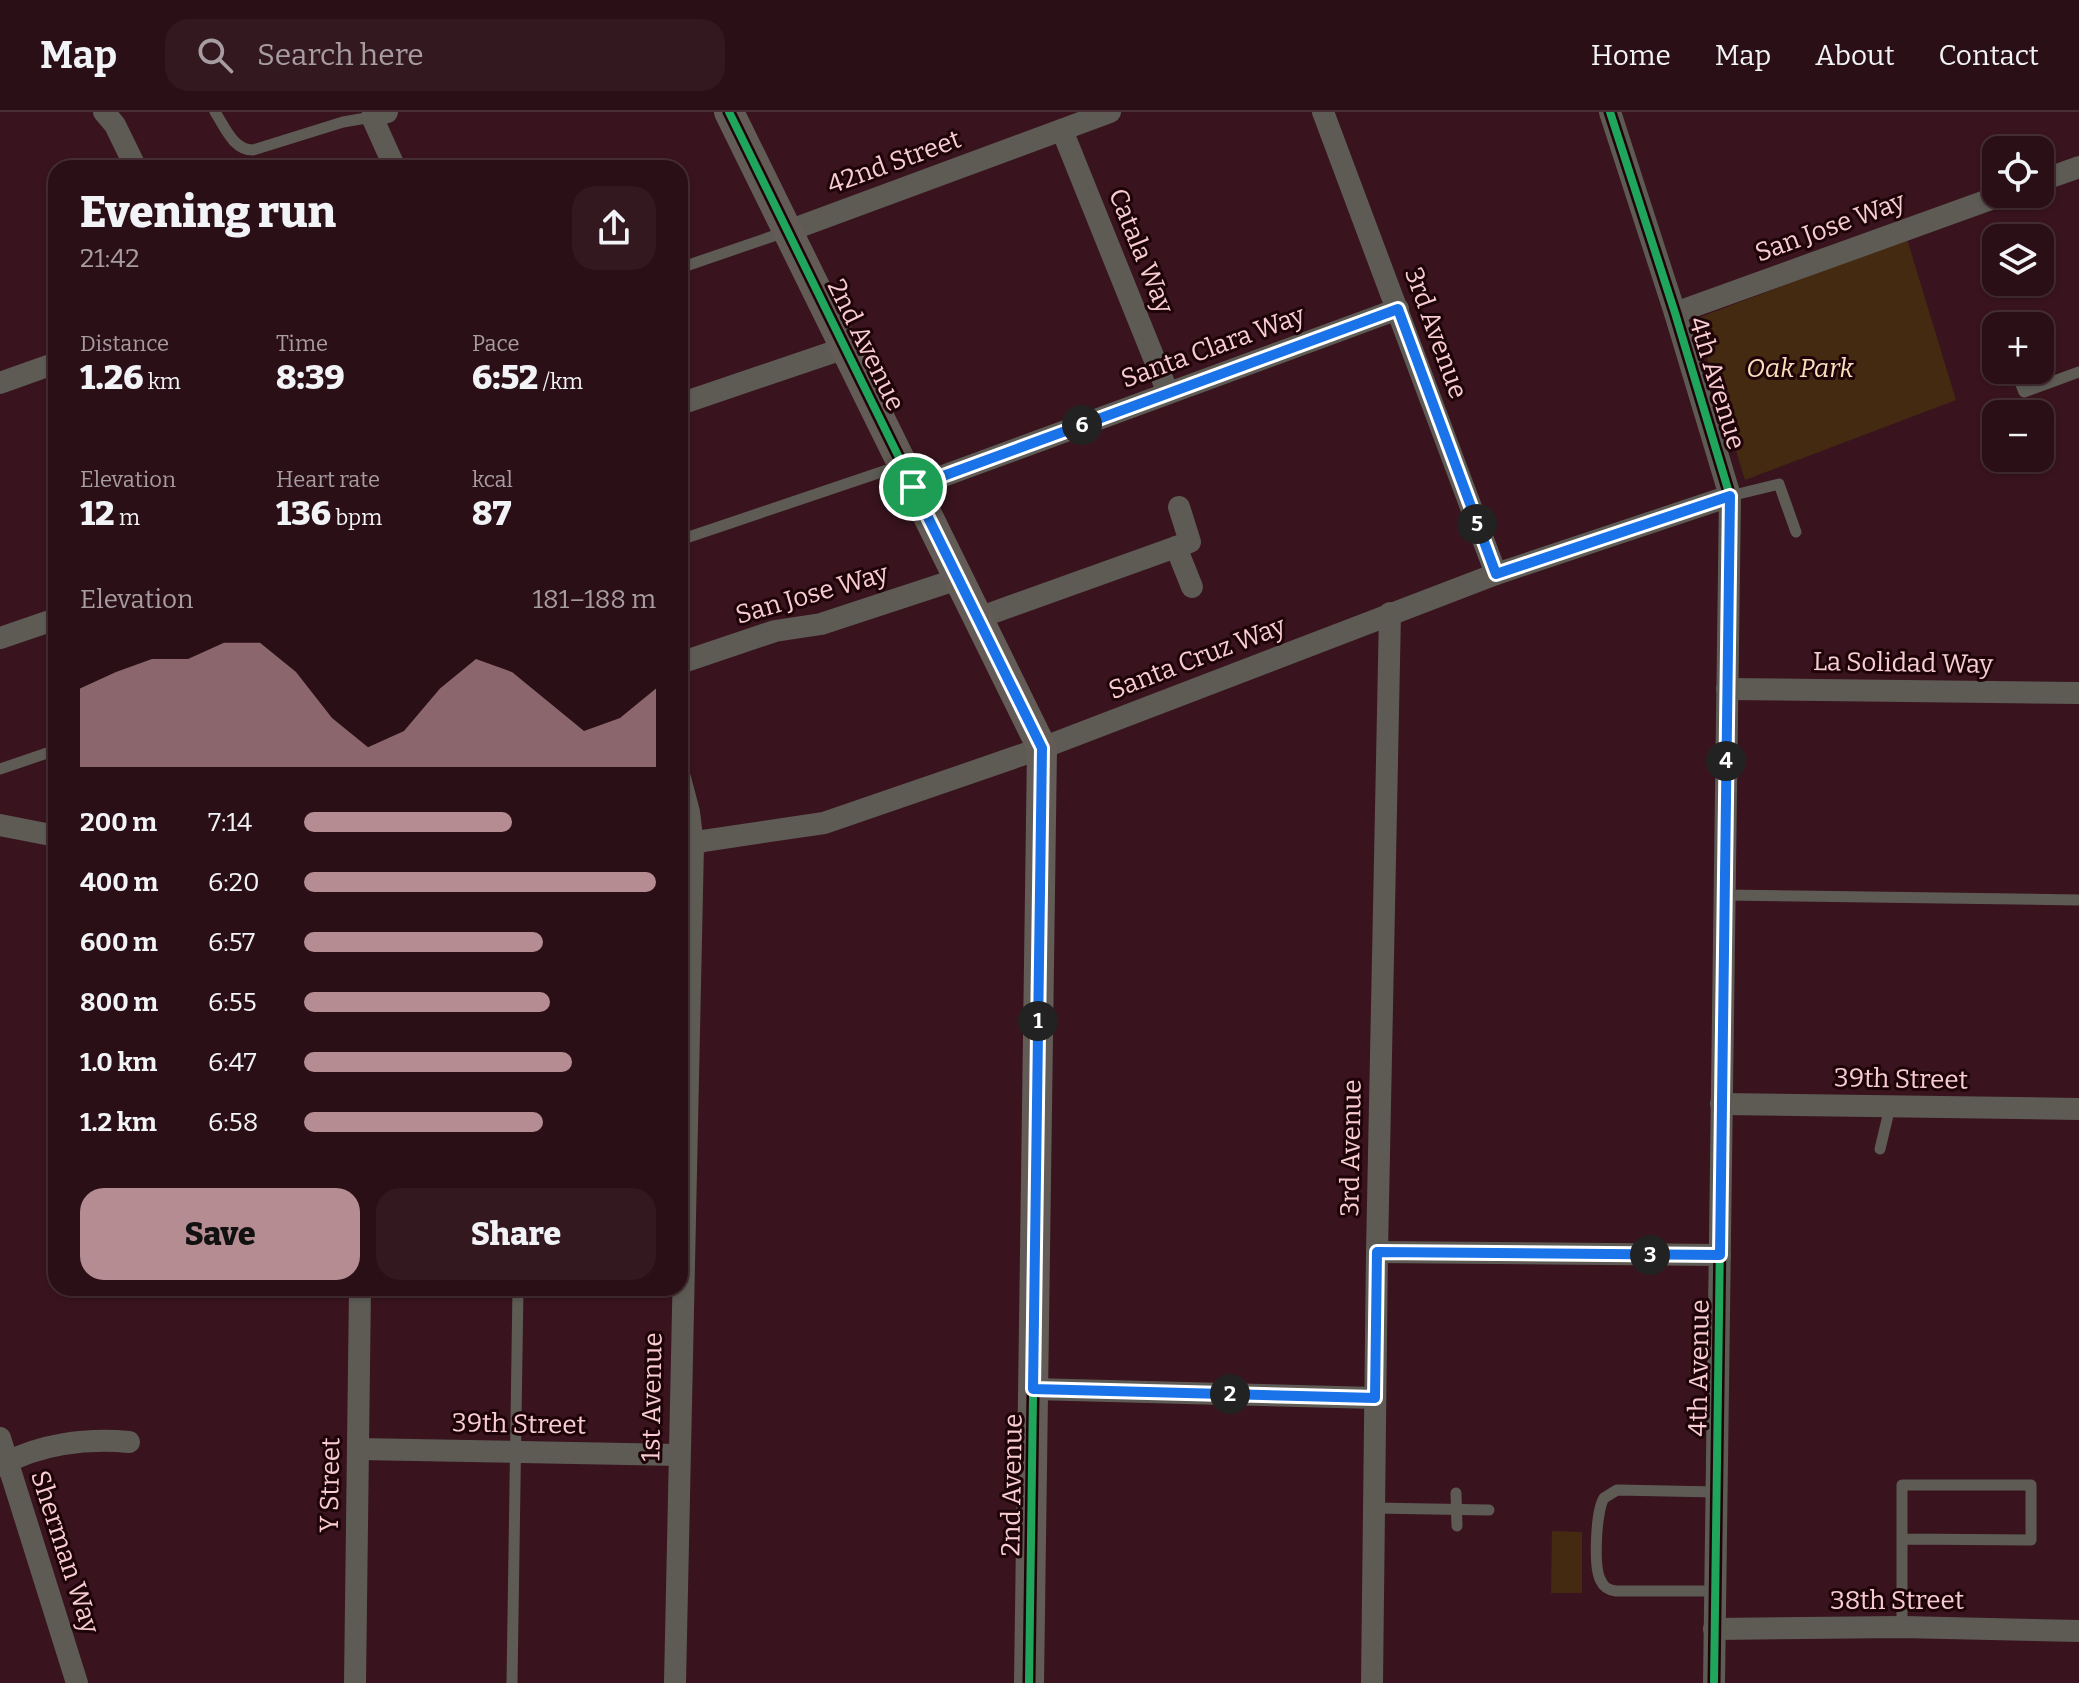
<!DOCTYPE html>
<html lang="en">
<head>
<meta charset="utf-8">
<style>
  :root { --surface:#2b0f16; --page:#33181f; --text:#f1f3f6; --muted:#a69ca1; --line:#472f35; --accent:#b58c92 }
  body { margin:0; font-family:Bitter,serif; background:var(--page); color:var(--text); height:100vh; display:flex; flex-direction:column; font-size:30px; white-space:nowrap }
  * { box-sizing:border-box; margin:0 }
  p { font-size:26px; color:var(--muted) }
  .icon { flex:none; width:44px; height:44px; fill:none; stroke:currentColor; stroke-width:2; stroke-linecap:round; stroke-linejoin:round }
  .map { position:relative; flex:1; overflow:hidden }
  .drawer { position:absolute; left:48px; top:48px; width:640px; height:1136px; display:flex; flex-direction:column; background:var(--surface); border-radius:24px; box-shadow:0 2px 6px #0004,0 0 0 2px var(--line) }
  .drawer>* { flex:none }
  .controls { position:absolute; left:1982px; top:24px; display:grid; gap:16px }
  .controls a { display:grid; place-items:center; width:72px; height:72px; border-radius:16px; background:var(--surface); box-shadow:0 2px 6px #0004,0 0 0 2px var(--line); font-size:40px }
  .pin { position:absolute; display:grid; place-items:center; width:68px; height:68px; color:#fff; margin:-34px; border:4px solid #fff; border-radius:50%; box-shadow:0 2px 8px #0007 }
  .km { position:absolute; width:40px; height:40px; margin:-20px; border-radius:50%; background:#222; color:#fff; font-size:22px; line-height:40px; text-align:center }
  .round { display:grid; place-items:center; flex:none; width:84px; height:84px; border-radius:24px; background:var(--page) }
  .headline { display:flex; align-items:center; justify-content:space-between; height:136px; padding:0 32px }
  h1 { font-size:44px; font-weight:800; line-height:60px }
  .figures { display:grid; grid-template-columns:repeat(3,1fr); gap:12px; height:136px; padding:8px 32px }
  .figures div { display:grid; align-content:center }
  .figures b { font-size:34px; font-weight:800 }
  .figures small { font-size:22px; font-weight:400 }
  .figures p { font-size:22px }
  .chart { height:224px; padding:16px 32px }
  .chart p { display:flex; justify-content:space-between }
  .chart svg { width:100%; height:144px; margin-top:8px; fill:var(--accent); opacity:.7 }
  .primary-button { display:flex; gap:16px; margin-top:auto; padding:16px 32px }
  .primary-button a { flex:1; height:92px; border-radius:24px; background:var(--accent); color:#111; font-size:32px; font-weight:800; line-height:92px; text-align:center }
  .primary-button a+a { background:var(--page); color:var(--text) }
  ul { padding:0 32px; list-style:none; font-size:26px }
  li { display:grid; grid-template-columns:128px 96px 1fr; align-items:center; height:60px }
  li i { height:20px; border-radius:10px; background:var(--accent) }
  header { display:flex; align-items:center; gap:48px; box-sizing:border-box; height:112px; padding:0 40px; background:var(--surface); border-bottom:2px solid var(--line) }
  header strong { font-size:38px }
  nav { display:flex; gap:44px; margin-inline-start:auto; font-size:28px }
  .search { width:560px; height:72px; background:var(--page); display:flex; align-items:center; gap:20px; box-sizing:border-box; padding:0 28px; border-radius:24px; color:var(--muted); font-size:30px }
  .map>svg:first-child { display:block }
</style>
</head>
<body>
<header>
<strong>Map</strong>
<div class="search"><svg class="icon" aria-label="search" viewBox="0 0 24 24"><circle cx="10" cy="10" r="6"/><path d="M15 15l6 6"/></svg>Search here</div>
<nav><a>Home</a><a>Map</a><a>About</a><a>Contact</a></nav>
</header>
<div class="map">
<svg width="2079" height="1571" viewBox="0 0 2079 1571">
  <rect width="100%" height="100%" fill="#39141e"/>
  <g fill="#432a11">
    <polygon points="1907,127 1956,288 1745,368 1695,207"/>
    <polygon points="1552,1419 1582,1420 1582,1481 1551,1481"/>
  </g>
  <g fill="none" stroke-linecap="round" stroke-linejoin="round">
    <g stroke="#5d5b54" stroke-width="11">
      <path d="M215,0C225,15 233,38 253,38L343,10L372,5"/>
      <polyline points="680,156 785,120"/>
      <polyline points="2015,258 2024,280 2079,260"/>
      <polyline points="1730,384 1779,372 1796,420"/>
      <polyline points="680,428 899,354"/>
      <polyline points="0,657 56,638"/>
      <polyline points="1724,783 2079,788"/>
      <polyline points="1880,1037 1890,995"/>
      <polyline points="1456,1381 1457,1414"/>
      <polyline points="1374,1396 1489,1398"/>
      <path d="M1715,1479H1616C1609,1478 1604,1476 1601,1469C1593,1456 1596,1398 1604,1386L1617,1378L1717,1380"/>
      <polyline points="1902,1515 1902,1373 2031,1373 2031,1428 1903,1427"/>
      <polyline points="512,1571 518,1176"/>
    </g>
    <g stroke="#5d5b54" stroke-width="22">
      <polyline points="104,0 115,13 136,56"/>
      <polyline points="387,0 372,5 395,56"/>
      <polyline points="1323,0 1496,462"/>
      <polyline points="1610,0 1675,201 1730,384 1714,1571"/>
      <polyline points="1062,18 1168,281"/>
      <polyline points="2040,69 2079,55"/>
      <polyline points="788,119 1110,0"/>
      <polyline points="1675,201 2005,82"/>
      <polyline points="0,271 56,251"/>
      <polyline points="680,292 845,236"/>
      <polyline points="913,375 1398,197"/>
      <polyline points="1176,435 1192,475"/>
      <polyline points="978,506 1190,430 1179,395"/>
      <polyline points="0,526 56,507"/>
      <polyline points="680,551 775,519 821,512 958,467"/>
      <polyline points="1727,577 2079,581"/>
      <polyline points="0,713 56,724"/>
      <polyline points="680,738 703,729 824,711 1042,636 1496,462 1730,384"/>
      <polyline points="1721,992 2079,997"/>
      <polyline points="1377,1140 1720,1143"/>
      <polyline points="1033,1277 1375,1286"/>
      <polyline points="0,1326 77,1571"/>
      <polyline points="359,1337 678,1343"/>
      <path d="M0,1354C38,1332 86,1326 129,1330"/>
      <polyline points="1714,1517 1902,1515 2079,1519"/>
      <polyline points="355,1571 360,1176"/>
      <polyline points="675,1571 693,733 689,700 680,666"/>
      <polyline points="1372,1571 1377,1140 1390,501"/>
    </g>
    <polyline stroke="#625b56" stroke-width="30" points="729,0 1042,636 1029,1571"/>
    <defs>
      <g id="cycleway">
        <polyline points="729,0 1042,636 1029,1571"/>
        <polyline points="1610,0 1675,201 1730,384 1714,1571"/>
      </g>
    </defs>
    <use href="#cycleway" stroke="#1e0408" stroke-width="13"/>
    <use href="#cycleway" stroke="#20a55d" stroke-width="8"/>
  </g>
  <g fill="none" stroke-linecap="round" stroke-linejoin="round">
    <defs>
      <polygon id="route" points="1398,197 1496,462 1730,384 1720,1143 1377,1140 1375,1286 1033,1277 1042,636 913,375"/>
    </defs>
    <use href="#route" stroke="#fff" stroke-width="16"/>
    <use href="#route" stroke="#1a73e8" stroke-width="10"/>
  </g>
  <g text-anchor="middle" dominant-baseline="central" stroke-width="6" stroke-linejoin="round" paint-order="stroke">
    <g font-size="26" fill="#f8cdd1" stroke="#1e0408">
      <text transform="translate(894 50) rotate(-20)">42nd Street</text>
      <text transform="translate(1830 115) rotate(-20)">San Jose Way</text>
      <text transform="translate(1141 139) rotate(68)">Catala Way</text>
      <text transform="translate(1436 221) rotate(70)">3rd Avenue</text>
      <text transform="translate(866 233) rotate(64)">2nd Avenue</text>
      <text transform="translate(1213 235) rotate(-20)">Santa Clara Way</text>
      <text transform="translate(1717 271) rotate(73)">4th Avenue</text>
      <text transform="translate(812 482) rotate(-16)">San Jose Way</text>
      <text transform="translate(1197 546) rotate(-21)">Santa Cruz Way</text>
      <text transform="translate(1903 551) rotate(1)">La Solidad Way</text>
      <text transform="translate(1901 967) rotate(1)">39th Street</text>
      <text transform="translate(1351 1036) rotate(-89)">3rd Avenue</text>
      <text transform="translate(1699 1256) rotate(-89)">4th Avenue</text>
      <text transform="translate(652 1285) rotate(-89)">1st Avenue</text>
      <text transform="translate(519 1312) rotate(1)">39th Street</text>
      <text transform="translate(330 1373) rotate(-89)">Y Street</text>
      <text transform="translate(1012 1373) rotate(-89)">2nd Avenue</text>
      <text transform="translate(65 1440) rotate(72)">Sherman Way</text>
      <text x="1897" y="1488">38th Street</text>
    </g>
    <g font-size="26" font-style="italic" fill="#fbdfbd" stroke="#1e0408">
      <text x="1800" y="256">Oak Park</text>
    </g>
  </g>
</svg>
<div class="controls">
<a><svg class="icon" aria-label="locate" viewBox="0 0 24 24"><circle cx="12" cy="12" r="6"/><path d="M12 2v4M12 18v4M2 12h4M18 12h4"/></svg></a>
<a><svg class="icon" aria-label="layers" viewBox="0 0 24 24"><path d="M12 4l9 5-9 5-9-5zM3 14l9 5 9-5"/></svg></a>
<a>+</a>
<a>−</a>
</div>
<div class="pin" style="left:913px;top:375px;background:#1e9e55"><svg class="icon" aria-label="arrive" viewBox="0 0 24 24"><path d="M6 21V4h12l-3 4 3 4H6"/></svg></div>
<b class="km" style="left:1038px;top:909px">1</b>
<b class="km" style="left:1230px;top:1282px">2</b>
<b class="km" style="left:1650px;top:1143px">3</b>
<b class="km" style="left:1726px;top:649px">4</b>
<b class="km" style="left:1477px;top:412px">5</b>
<b class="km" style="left:1082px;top:313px">6</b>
<section class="drawer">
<div class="headline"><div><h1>Evening run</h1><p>21:42</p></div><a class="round"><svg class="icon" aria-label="share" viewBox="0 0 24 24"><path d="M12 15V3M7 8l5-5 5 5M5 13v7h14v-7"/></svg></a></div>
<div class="figures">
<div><p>Distance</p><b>1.26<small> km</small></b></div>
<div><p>Time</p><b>8:39</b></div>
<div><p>Pace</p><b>6:52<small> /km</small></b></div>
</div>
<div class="figures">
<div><p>Elevation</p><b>12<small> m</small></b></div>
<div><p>Heart rate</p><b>136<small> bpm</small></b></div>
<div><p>kcal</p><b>87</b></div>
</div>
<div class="chart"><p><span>Elevation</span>181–188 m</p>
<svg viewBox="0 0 160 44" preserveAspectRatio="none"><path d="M0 44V20L10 15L20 11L30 11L40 6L50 6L60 15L70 29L80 38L90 33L100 20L110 11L120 15L130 24L140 33L150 29L160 20V44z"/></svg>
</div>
<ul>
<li><b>200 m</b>7:14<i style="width:59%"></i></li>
<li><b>400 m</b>6:20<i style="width:100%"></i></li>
<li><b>600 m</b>6:57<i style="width:68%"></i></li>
<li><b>800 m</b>6:55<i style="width:70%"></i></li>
<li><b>1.0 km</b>6:47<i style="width:76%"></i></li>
<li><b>1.2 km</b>6:58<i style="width:68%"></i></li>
</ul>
<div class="primary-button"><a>Save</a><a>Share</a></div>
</section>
</div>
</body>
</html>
